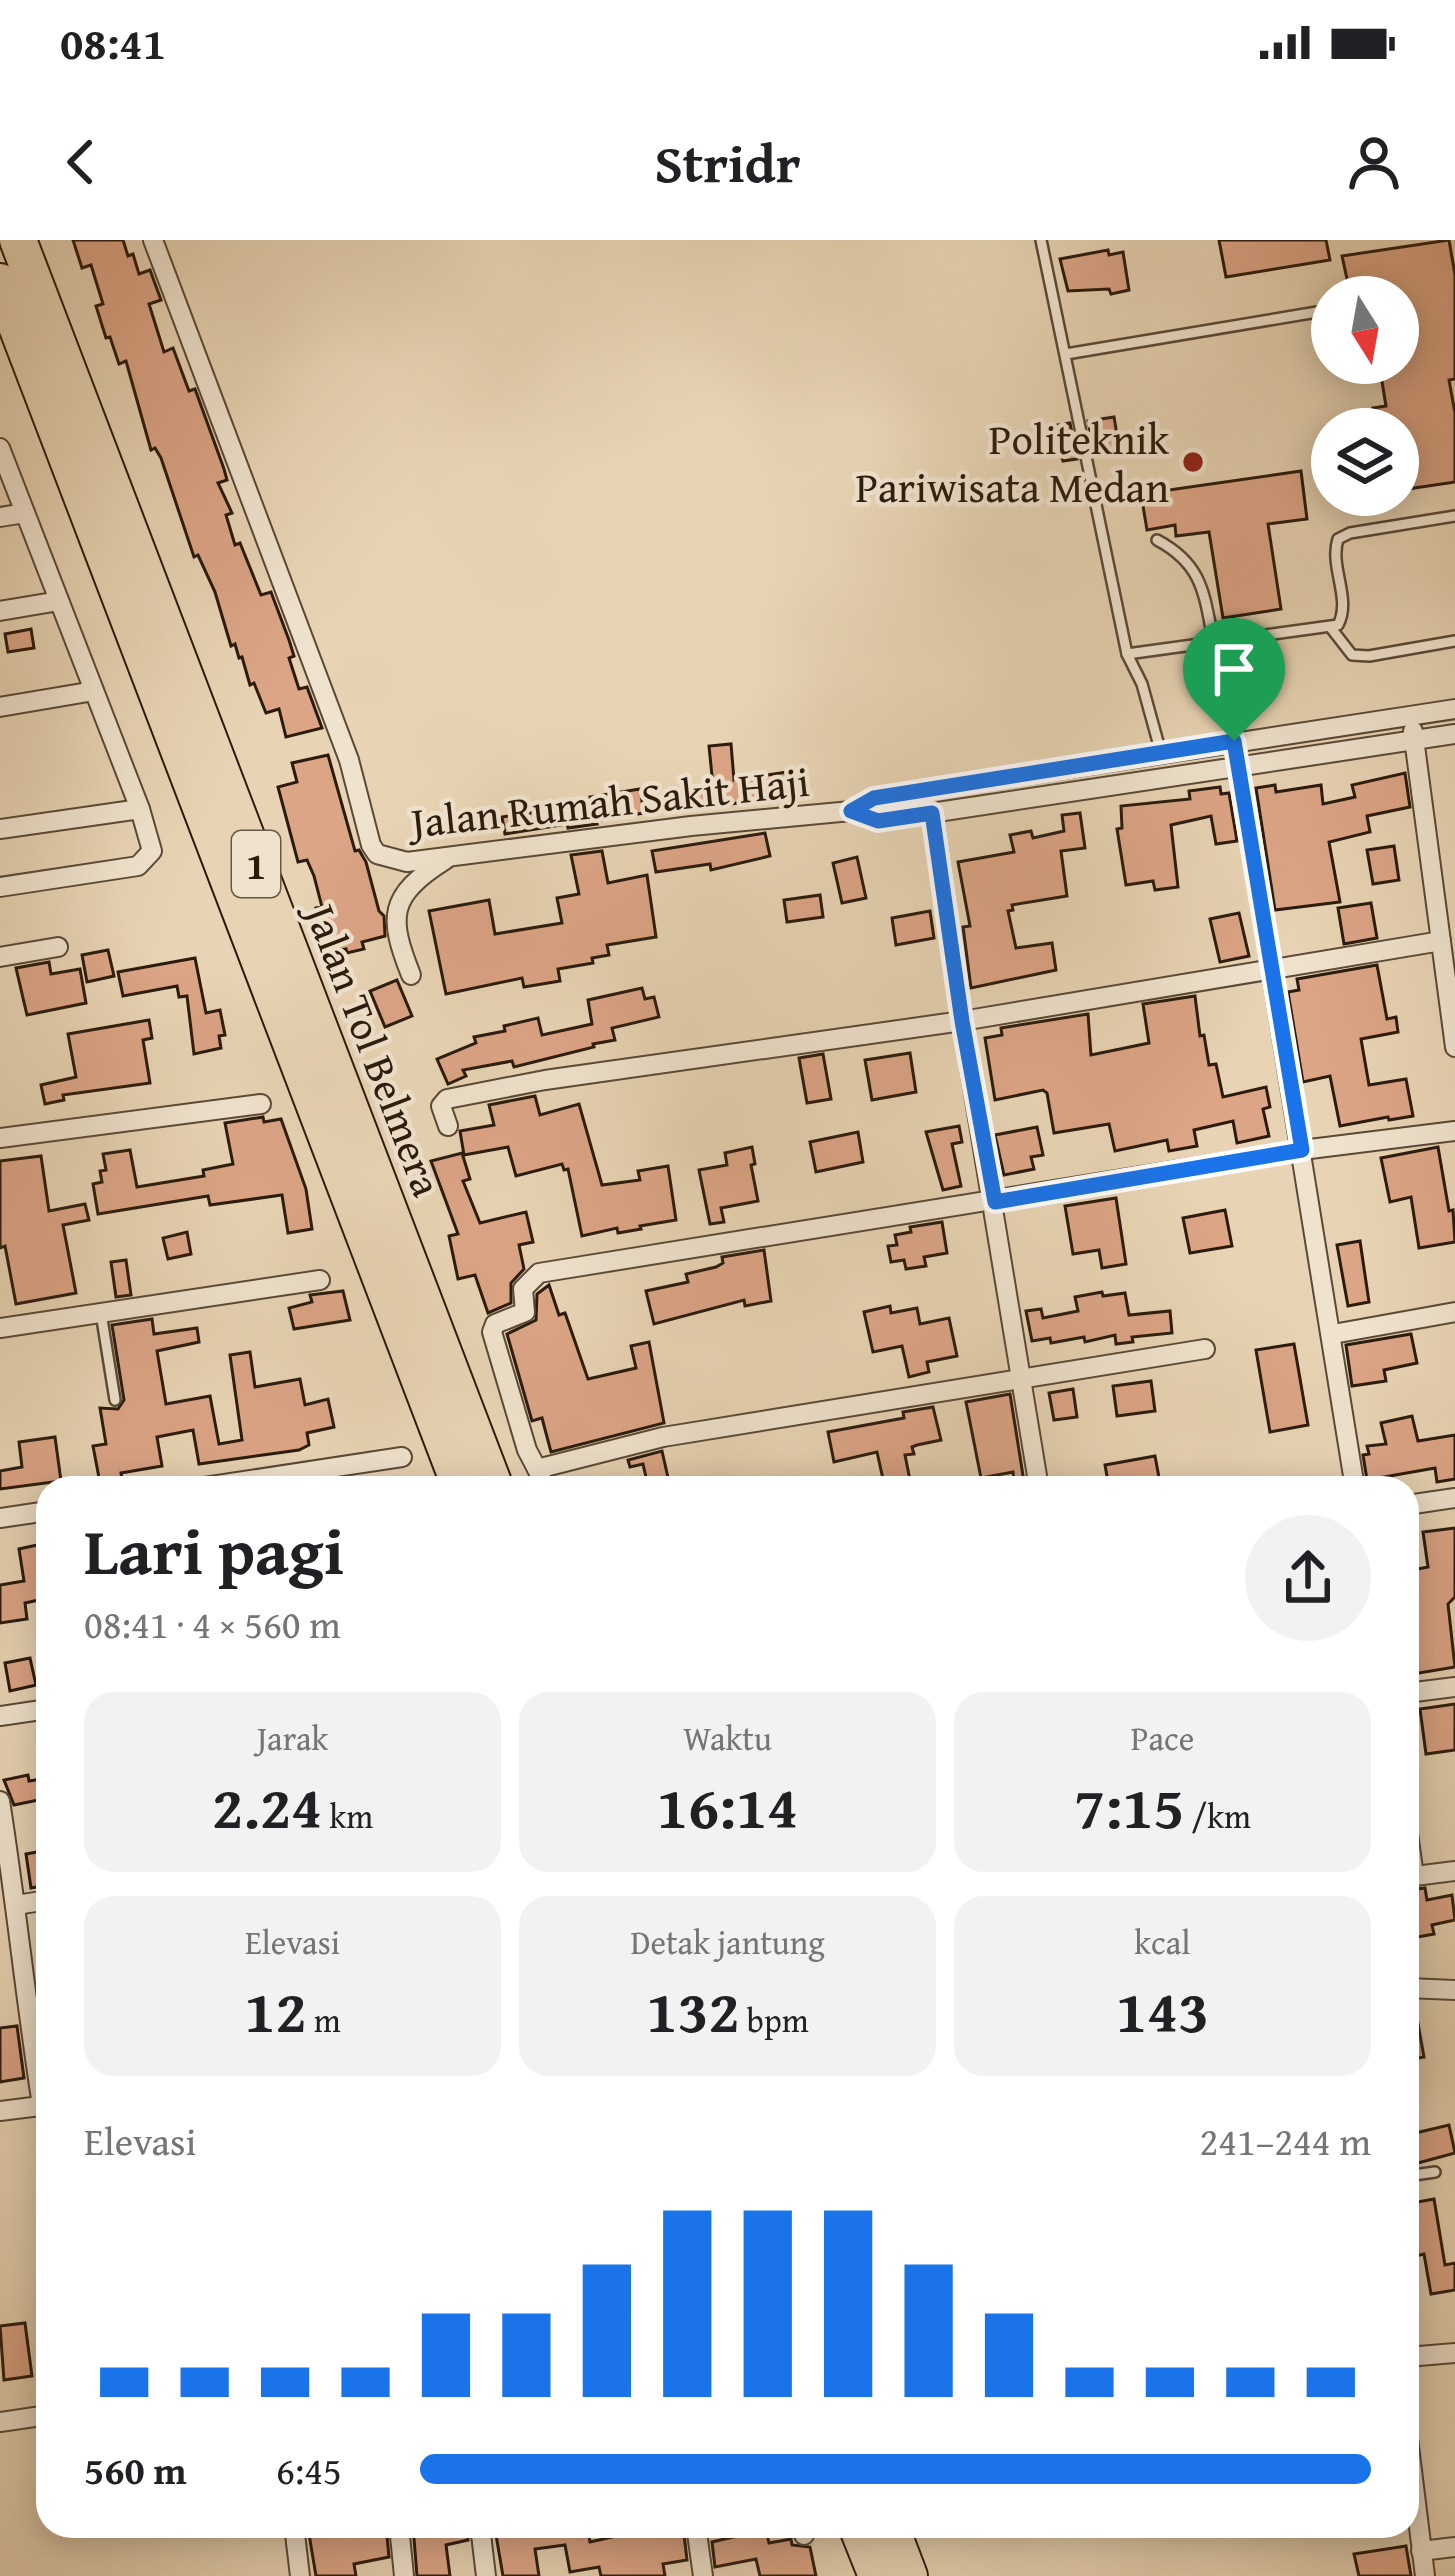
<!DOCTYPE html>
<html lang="id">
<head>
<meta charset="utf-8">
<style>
  :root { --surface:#fff; --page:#f2f2f2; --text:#202124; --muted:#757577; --accent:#1a73e8 }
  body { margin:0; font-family:"Gentium Book Plus",serif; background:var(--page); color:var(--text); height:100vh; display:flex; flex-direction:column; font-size:45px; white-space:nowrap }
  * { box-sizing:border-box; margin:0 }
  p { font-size:39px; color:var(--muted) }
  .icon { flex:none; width:66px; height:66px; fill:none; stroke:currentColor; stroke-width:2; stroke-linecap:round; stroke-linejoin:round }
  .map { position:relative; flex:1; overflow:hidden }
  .panel { position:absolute; left:36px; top:1236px; width:1383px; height:1062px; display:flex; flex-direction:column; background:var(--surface); border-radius:36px; box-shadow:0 6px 30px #0003 }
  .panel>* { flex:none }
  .needle { width:78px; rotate:169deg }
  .buttons { position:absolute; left:1311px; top:36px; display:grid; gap:24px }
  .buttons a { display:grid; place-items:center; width:108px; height:108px; border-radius:50%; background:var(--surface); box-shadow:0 6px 30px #0003; font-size:60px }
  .pin { position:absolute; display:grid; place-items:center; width:102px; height:102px; color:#fff; margin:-123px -51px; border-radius:50% 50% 50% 0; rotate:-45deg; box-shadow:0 0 12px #0007 }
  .pin .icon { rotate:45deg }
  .round { display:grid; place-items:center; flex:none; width:126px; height:126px; border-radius:63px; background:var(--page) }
  .headline { display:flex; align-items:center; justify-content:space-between; height:204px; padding:0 48px }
  h1 { font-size:66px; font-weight:800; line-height:90px }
  .stats { display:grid; grid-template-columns:repeat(3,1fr); gap:18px; height:204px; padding:12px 48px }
  .stats div { display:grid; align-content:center; border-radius:30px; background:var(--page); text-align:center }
  .stats b { font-size:60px; font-weight:800 }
  .stats small { font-size:33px; font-weight:400 }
  .stats p { font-size:33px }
  .chart { height:336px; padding:24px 48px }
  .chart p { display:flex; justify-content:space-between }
  .chart svg { width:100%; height:216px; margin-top:12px; stroke:var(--accent); stroke-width:6 }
  ul { padding:0 48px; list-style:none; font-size:39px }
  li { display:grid; grid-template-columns:192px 144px 1fr; align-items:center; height:90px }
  li i { height:30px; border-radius:15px; background:var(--accent) }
  .status { display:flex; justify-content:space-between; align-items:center; height:84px; padding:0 60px; background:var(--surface); direction:ltr }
  .status svg { height:33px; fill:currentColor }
  header { display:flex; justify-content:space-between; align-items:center; height:156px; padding:0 48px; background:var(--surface); font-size:54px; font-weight:800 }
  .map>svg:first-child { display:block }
</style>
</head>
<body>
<div class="status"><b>08:41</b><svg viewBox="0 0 49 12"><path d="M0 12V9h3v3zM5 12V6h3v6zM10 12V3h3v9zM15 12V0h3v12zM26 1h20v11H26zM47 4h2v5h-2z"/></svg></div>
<header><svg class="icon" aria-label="back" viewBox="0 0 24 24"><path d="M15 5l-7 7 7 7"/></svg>Stridr<svg class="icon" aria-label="person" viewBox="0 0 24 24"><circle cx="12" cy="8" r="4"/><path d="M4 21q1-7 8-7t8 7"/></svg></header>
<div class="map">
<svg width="1455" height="2336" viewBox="0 0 1455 2336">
  <rect width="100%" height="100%" fill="#e8d4b4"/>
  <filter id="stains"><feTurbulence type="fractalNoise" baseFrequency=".00167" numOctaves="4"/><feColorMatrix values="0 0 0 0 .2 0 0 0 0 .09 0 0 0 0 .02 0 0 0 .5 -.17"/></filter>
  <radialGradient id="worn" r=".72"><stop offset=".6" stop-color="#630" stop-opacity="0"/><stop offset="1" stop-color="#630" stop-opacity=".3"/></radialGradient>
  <g fill="#dca586" stroke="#2b1b0d" stroke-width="3">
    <polygon points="73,0 123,0 128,16 133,14 139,34 150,30 161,60 149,64 164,112 173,108 189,151 195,149 224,229 227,240 218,243 232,273 226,275 235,305 240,303 261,355 271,352 289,400 294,416 289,418 299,449 307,447 322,488 286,497 279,469 266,473 254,443 250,445 242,417 239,418 235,404 231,406 215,352 198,315 194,317 161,218 155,208 151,210 126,121 119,124 110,97 106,98 96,66 103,64 91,25 82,28"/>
    <polygon points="1219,0 1326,0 1330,20 1226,37"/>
    <polygon points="1449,0 1455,35 1455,139 1449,140 1455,173 1455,242 1401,250 1398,189 1378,189 1373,168 1386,166 1379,123 1398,123 1398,57 1351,57 1342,16"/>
    <polygon points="1108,10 1109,15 1123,12 1129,50 1111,54 1109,49 1068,51 1060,19"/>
    <polygon points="1114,177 1120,212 1095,216 1088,181"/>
    <polygon points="1070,183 1077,219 1063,221 1052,186"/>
    <polygon points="1301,231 1307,279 1268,284 1281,369 1223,378 1209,292 1176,296 1175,285 1147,290 1141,254"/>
    <polygon points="31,389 34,408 8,412 5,394"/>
    <polygon points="731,504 734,540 801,530 805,552 700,569 696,549 713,546 709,506"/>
    <polygon points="328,515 355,611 359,610 366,622 379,671 384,676 385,696 362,702 364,709 347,713 346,709 340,710 337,699 330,701 328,695 320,697 316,668 322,667 314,636 307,620 298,622 278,547 297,542 292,523"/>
    <polygon points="1405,533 1410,567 1367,576 1370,592 1329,602 1340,662 1275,670 1256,548 1275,545 1276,552 1321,545 1323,564 1355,557 1352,545"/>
    <polygon points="1220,547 1221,554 1229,553 1237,601 1216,604 1211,576 1171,585 1178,647 1155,650 1153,641 1126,645 1117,589 1122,588 1121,566 1190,559 1189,551"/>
    <polygon points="640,549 644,573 596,581 597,584 568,588 567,584 505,594 502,577 591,564 590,557"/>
    <polygon points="1080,573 1085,608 1061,611 1067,656 1012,665 1013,670 1008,671 1016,708 1052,703 1056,730 971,748 963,687 970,686 958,622 1014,612 1010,595 1031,591 1033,598 1064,591 1062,575"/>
    <polygon points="765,593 770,616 711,630 710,624 656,632 652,611"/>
    <polygon points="1394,606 1399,640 1373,644 1367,610"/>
    <polygon points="602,611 608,643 647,635 656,697 607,705 609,715 592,718 593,723 558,729 560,741 524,747 522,738 446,754 429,671 489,660 495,694 562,683 557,658 579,654 571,615"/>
    <polygon points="857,617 866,658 842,663 833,623"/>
    <polygon points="820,655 823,677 787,682 784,660"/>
    <polygon points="1371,663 1377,698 1344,704 1338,668"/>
    <polygon points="930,671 934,698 896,705 892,678"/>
    <polygon points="1239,673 1249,716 1220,722 1210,679"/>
    <polygon points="108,710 114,736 87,742 82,715"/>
    <polygon points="195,718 206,773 220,770 225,795 219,796 221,808 194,814 187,756 179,757 177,746 123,756 118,732"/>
    <polygon points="49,722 51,734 80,729 86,763 27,775 16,728"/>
    <polygon points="1377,725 1387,779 1396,777 1398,792 1361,799 1369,845 1406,839 1413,876 1389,880 1388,877 1340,886 1330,836 1303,842 1288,752 1299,750 1297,739"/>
    <polygon points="397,740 412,776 385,787 370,751"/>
    <polygon points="642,748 645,759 654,757 659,777 612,788 615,800 593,804 594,807 514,827 512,821 463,830 466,836 448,844 437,819 476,803 474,797 505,791 504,786 538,778 542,795 592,784 588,760"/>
    <polygon points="1195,756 1200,796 1204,795 1209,825 1216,824 1223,857 1266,847 1270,867 1263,869 1269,896 1237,903 1233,881 1194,890 1197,906 1169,911 1167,900 1115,911 1109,884 1054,893 1047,853 1043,850 995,860 985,798 1002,795 1001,788 1088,774 1091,815 1149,803 1143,764"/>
    <polygon points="149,780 152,798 143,800 150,843 63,855 64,860 45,864 41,845 76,837 68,794"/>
    <polygon points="910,813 916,852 872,860 865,820"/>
    <polygon points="823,814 831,859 807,863 799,818"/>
    <polygon points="535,856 540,875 579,864 602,945 640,940 638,931 668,926 676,980 640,986 641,989 618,993 617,988 582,996 568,929 564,930 562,924 516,936 508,907 464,915 460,891 494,885 489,865"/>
    <polygon points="263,877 264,882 281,879 306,949 312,989 288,993 282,955 210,965 208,956 98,974 93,944 102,942 100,931 106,930 103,914 130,910 137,947 204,936 203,930 233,924 225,883"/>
    <polygon points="959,886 962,902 952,904 961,946 943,950 926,892"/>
    <polygon points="1037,887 1043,915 1031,917 1034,929 1004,935 995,895"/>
    <polygon points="858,892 863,922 816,932 810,902"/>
    <polygon points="752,907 755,924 751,925 758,961 721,968 724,982 710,984 699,930 727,925 725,913"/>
    <polygon points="1438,907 1449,971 1453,970 1455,1002 1419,1008 1411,957 1390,962 1381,918"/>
    <polygon points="462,913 470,939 463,941 480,983 526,972 533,1002 519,1005 524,1029 511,1043 511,1063 488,1073 475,1035 458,1039 449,996 458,994 431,921"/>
    <polygon points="41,916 49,971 85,964 89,980 63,985 76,1053 16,1064 5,1006 0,1008 0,921"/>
    <polygon points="1116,958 1126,1024 1102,1028 1099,1010 1073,1014 1065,966"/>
    <polygon points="1225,970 1232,1006 1190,1013 1183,978"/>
    <polygon points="942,982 947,1013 924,1017 926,1026 906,1029 904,1020 891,1022 888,1006 897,1005 895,995 911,992 910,987"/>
    <polygon points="187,992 191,1014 168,1019 163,998"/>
    <polygon points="1360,1001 1369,1062 1348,1066 1337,1005"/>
    <polygon points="764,1010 771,1061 745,1066 744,1060 654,1084 646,1051 688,1042 686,1034 716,1027 723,1023 722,1017"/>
    <polygon points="126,1020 131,1055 116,1057 111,1022"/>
    <polygon points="549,1045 559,1075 565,1073 588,1139 636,1128 631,1106 649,1102 664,1183 551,1212 542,1178 532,1181 507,1094 536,1080 537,1054"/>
    <polygon points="343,1051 350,1080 294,1089 289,1068 312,1062 310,1055"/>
    <polygon points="1102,1052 1103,1056 1125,1053 1129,1075 1170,1071 1172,1093 1132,1097 1133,1102 1116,1104 1115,1095 1085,1102 1084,1097 1051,1103 1050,1098 1032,1101 1026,1071 1041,1069 1043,1078 1078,1071 1075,1057"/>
    <polygon points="890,1066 891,1073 917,1068 920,1084 949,1078 957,1116 927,1122 929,1132 909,1137 902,1106 873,1112 864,1072"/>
    <polygon points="152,1079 154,1094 197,1088 199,1102 157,1111 166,1164 210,1156 219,1204 242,1200 230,1115 250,1112 255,1147 300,1139 305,1165 328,1159 334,1187 307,1193 309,1205 299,1210 199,1224 193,1190 157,1197 162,1226 121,1233 122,1239 100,1243 93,1206 106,1204 100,1168 118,1169 124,1160 112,1085"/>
    <polygon points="1411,1094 1417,1123 1384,1130 1386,1141 1352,1146 1346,1105"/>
    <polygon points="1294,1104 1308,1185 1270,1192 1256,1110"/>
    <polygon points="1151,1141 1155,1171 1117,1176 1113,1146"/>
    <polygon points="1073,1149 1077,1177 1054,1180 1049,1153"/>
    <polygon points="1010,1154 1025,1248 1015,1248 1013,1232 981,1238 966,1162"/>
    <polygon points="933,1167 941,1200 917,1205 912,1207 914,1214 905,1215 911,1245 885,1248 877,1212 834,1222 828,1192 904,1178 903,1172"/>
    <polygon points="1412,1176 1418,1201 1455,1195 1455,1239 1437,1242 1435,1228 1367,1240 1363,1215 1369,1214 1367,1206 1386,1204 1381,1183"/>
    <polygon points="55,1197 61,1241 0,1249 0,1231 22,1227 19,1202"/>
    <polygon points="662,1211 669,1242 648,1246 643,1224 630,1227 628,1220"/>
    <polygon points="1155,1216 1160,1243 1109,1248 1105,1225"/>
    <polygon points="1455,1288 1455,1357 1448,1364 1455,1427 1407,1435 1407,1369 1413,1368 1407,1331 1428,1327 1423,1292"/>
    <polygon points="46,1303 48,1358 25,1363 27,1379 0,1383 0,1345 24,1341 19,1309"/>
    <polygon points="30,1418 36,1445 10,1451 5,1423"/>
    <polygon points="1455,1464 1455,1510 1426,1514 1420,1469"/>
    <polygon points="28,1535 29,1541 48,1538 48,1558 14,1565 4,1540"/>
    <polygon points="48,1610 48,1645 31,1648 26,1614"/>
    <polygon points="1425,1648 1427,1660 1452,1655 1455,1680 1432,1685 1434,1694 1407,1699 1407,1665 1412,1664 1409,1650"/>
    <polygon points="1415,1767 1424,1817 1407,1820 1407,1768"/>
    <polygon points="17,1786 24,1838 0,1842 0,1788"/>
    <polygon points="1449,1885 1455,1913 1407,1926 1407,1895"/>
    <polygon points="1434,1959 1445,2025 1455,2023 1455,2050 1431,2054 1424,2014 1407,2018 1407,1999 1413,1998 1407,1964"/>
    <polygon points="25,2083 32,2136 4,2140 0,2086"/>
    <polygon points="352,2286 386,2286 389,2317 354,2324 356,2336 316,2336 309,2294"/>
    <polygon points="413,2286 467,2286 468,2300 446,2305 450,2336 417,2336"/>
    <polygon points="515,2286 539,2286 540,2291 587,2286 590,2302 630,2293 628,2286 683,2286 687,2320 663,2324 665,2336 601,2336 599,2327 570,2332 565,2305 535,2309 539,2336 503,2336 495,2289"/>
    <polygon points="731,2286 765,2286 769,2303 791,2299 792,2305 810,2307 816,2336 760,2336 756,2319 715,2327 712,2302 733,2297"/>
    <polygon points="1406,2306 1411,2336 1359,2336 1354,2314"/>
  </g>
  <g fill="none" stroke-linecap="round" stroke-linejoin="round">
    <defs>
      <g id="lane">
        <polyline points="1041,0 1127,414 1142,444 1161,513"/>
        <polyline points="1066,114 1323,71"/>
        <path d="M1157,300C1204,325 1204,355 1214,404"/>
        <polyline points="1331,388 1352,415 1369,416 1455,401"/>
        <path d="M1127,414L1338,385C1352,359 1329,327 1338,299L1350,293L1455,276"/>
        <polyline points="101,1073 115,1160"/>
        <polyline points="1407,1936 1435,1932"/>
      </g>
      <g id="street">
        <polyline points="153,0 349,520 371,605 377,614 407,622 691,586 851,571"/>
        <polyline points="0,208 140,569 152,611 138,626 0,647"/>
        <polyline points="0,277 25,273"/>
        <polyline points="0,371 59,361"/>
        <polyline points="0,467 94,451"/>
        <polyline points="1455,469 874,558 851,571 878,581 1455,494"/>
        <polyline points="1413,491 1455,807"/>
        <polyline points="1237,518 1355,1248"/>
        <polyline points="933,573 962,781 1039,1248"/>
        <polyline points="0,589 140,569"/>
        <polyline points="0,717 58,707"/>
        <path d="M411,735C388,677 388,656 445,620"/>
        <polyline points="448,886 441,866 447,859 545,840 962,781 1441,701"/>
        <polyline points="0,898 261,864"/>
        <polyline points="0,1088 320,1040"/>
        <polyline points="1333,1094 1455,1072"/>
        <polyline points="537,1229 527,1210 492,1092 495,1084 525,1072 523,1049 539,1033 1302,910 1455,891"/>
        <polyline points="198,1248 402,1217"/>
        <polyline points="546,1248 537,1229 663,1197 1205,1109"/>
        <polyline points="1407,1265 1455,1258"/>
        <polyline points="0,1278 48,1271"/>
        <polyline points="1407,1453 1455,1447"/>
        <polyline points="0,1476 48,1469"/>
        <path d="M0,1561C16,1662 26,1764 42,1865"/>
        <polyline points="1407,1586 1414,1636"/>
        <polyline points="1407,1637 1455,1631"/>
        <polyline points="16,1665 48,1660"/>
        <polyline points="1407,1748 1455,1750"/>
        <polyline points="0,1871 48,1865"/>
        <polyline points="1407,2117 1455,2113"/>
        <polyline points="0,2182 48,2175"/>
        <polyline points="1407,2190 1425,2336"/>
        <polyline points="294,2286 300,2336"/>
        <polyline points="399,2286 404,2336"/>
        <polyline points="480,2286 486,2336"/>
        <polyline points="696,2286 703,2336"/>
        <polyline points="801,2286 804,2295"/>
        <polyline points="1421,2311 1455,2307"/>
      </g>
      <g id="highway">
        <polyline points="18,0 495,1248"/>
        <polyline points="0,42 461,1248"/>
        <polyline points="857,2286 877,2336"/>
        <polyline points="890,2286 909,2336"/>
      </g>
    </defs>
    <use href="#lane" stroke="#5a4937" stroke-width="14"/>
    <use href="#street" stroke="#5a4937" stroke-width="22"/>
    <use href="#highway" stroke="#2b1b0d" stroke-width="40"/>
    <use href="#lane" stroke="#f0e3ce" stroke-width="9"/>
    <use href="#street" stroke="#f0e3ce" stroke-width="18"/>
    <use href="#highway" stroke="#e8d4b4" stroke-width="36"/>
  </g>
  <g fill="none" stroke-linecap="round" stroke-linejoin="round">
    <defs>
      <polygon id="route" points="1234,501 1302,910 995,962 962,781 932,573 878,581 851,571 874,558"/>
    </defs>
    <use href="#route" stroke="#fff" stroke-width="24"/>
    <use href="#route" stroke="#1a73e8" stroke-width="15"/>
  </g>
  <circle fill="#8f2418" stroke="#f0e3ce" stroke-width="4.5" cx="1193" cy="222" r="12"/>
  <g text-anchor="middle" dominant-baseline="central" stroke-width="9" stroke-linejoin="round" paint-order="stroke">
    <rect fill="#f0e3ce" stroke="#665747" stroke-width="3" x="232" y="591" width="48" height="66" rx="9"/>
    <g font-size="39" font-weight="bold" fill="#2b1b0d">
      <text x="256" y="624">1</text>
    </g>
    <g font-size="42" fill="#2b1b0d" stroke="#f0e3ce" text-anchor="end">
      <text x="1169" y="198">Politeknik<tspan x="1169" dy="48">Pariwisata Medan</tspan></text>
    </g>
    <g font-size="42" fill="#2b1b0d" stroke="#f0e3ce">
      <text transform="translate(610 561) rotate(-6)">Jalan Rumah Sakit Haji</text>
      <text transform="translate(375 810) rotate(69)">Jalan Tol Belmera</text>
    </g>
  </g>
  <rect width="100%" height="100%" filter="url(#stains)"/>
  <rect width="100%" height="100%" fill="url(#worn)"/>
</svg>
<div class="buttons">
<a><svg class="needle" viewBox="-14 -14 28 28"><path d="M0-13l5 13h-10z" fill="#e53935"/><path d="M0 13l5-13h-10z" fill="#757577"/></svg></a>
<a><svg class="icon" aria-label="layers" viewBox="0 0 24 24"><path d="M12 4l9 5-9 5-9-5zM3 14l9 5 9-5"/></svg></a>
</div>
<div class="pin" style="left:1234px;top:501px;background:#1e9e55"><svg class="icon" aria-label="arrive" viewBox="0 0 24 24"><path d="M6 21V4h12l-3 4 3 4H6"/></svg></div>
<section class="panel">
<div class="headline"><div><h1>Lari pagi</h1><p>08:41 · 4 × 560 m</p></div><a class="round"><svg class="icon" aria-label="share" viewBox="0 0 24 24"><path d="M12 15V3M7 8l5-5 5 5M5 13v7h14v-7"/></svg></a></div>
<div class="stats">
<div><p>Jarak</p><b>2.24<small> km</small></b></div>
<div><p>Waktu</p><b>16:14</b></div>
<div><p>Pace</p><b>7:15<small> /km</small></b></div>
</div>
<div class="stats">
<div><p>Elevasi</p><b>12<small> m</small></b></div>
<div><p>Detak jantung</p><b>132<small> bpm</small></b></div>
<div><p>kcal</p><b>143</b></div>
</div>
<div class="chart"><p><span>Elevasi</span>241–244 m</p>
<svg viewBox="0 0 160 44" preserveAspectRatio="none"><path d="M5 44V38M15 44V38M25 44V38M35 44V38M45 44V27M55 44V27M65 44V17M75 44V6M85 44V6M95 44V6M105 44V17M115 44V27M125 44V38M135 44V38M145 44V38M155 44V38"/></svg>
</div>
<ul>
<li><b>560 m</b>6:45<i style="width:100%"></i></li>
</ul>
</section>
</div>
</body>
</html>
